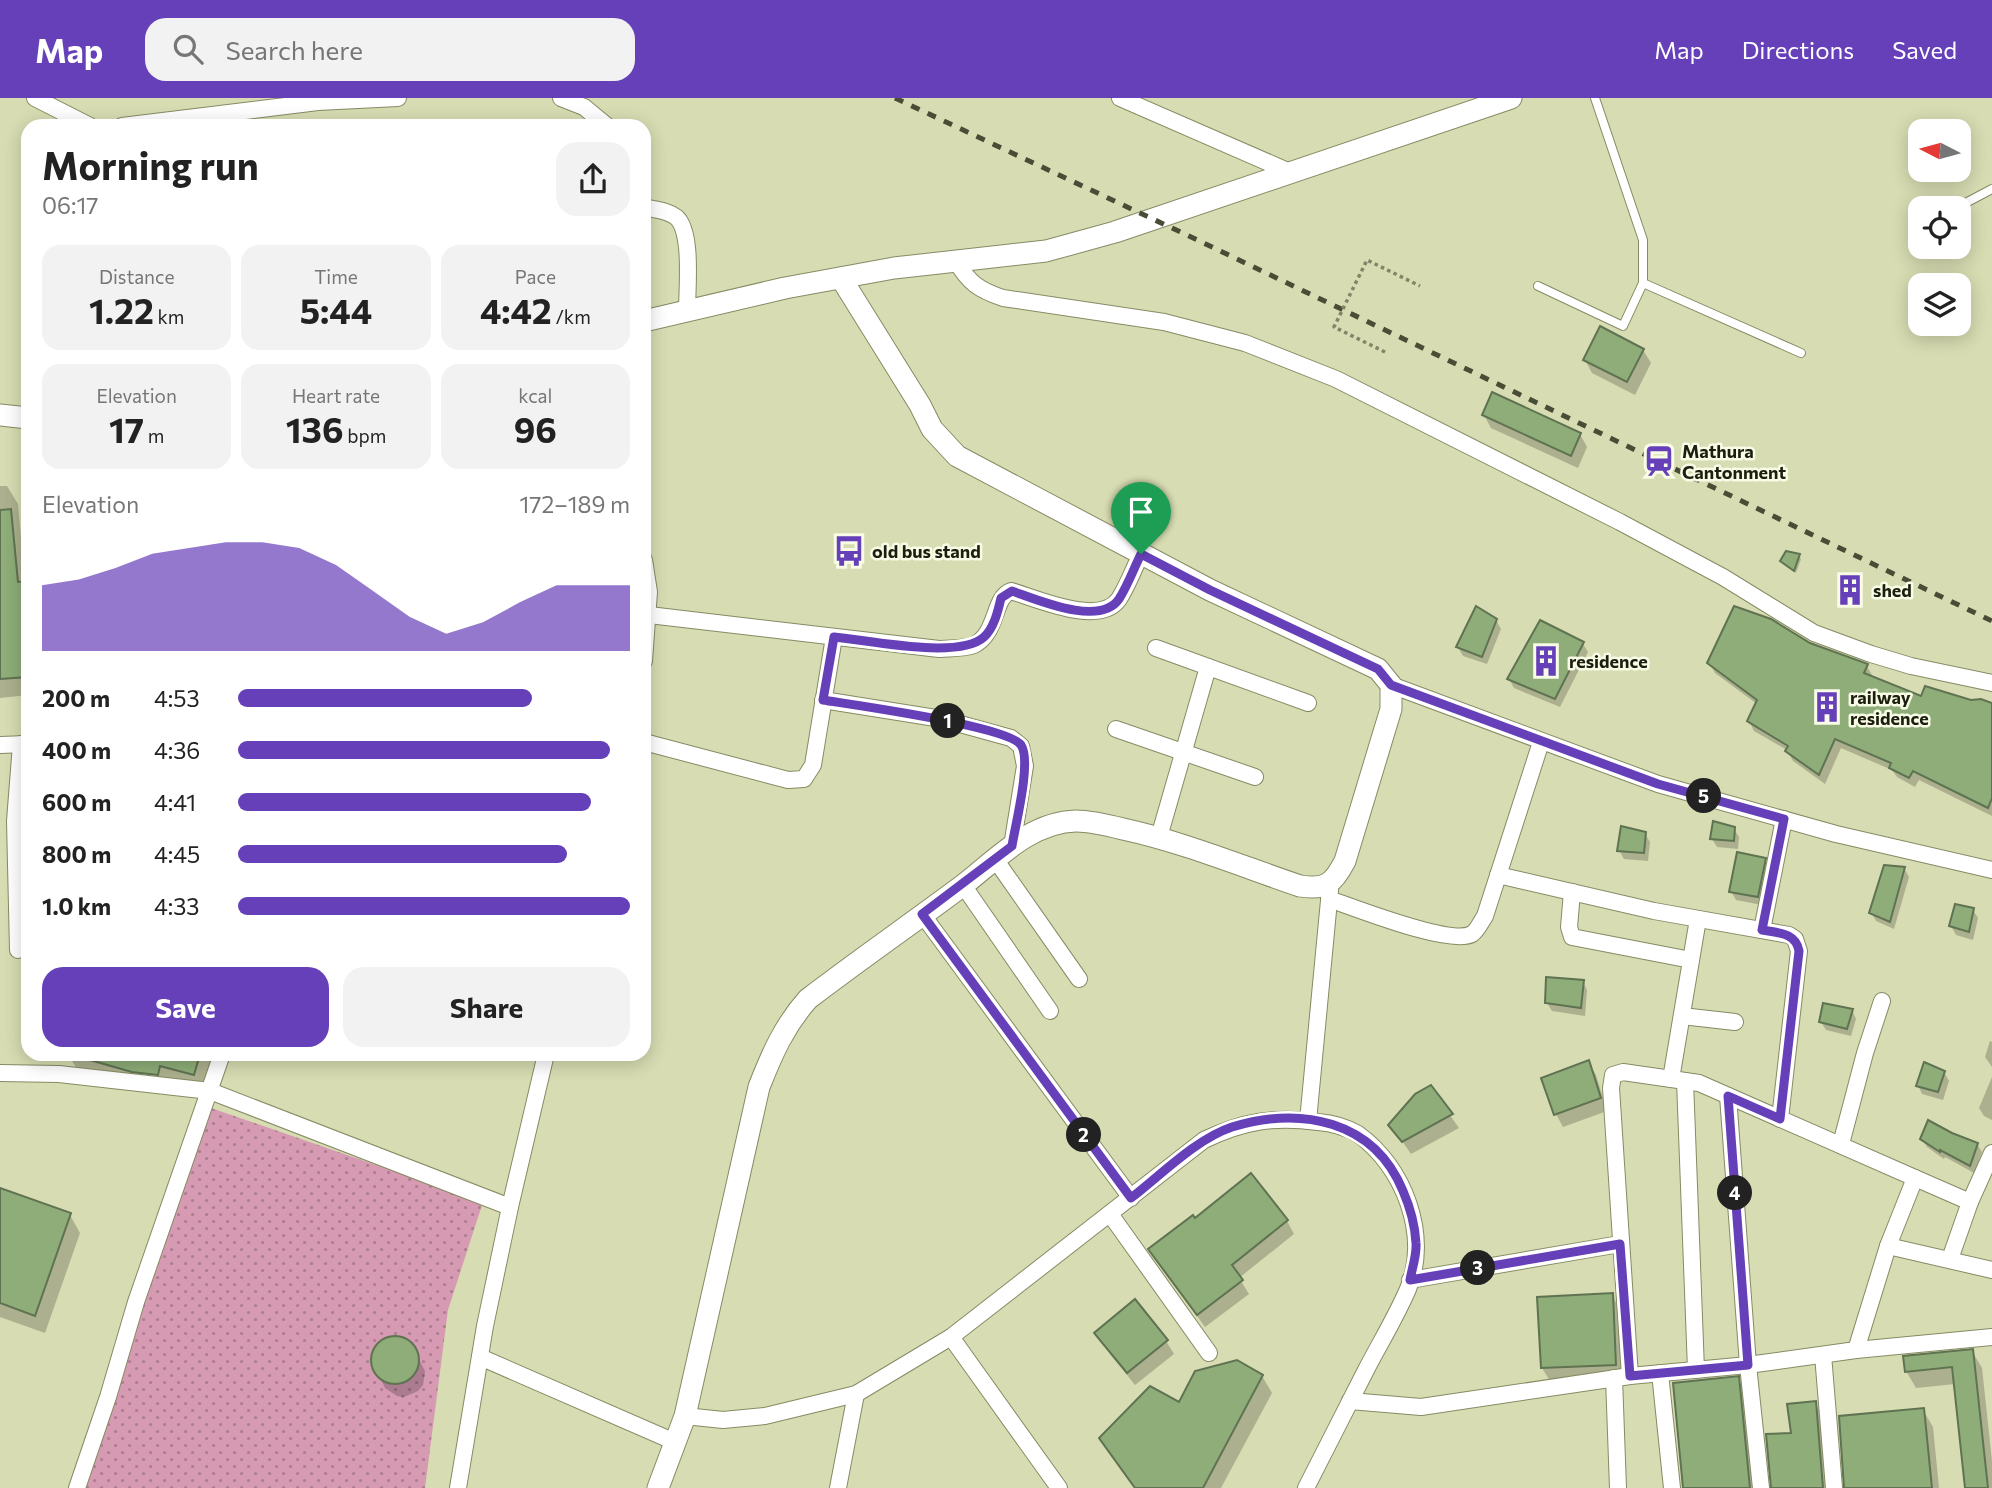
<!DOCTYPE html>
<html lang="en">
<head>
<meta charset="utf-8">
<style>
  :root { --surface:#fff; --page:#f2f2f2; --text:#222; --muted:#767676; --accent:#6640b9 }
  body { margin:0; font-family:Commissioner,sans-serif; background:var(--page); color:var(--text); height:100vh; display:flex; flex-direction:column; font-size:26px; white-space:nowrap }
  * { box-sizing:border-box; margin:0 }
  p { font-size:23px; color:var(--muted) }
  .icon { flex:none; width:38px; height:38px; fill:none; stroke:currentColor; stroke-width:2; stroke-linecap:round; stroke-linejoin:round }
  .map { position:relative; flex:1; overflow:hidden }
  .drawer { position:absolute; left:21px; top:21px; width:630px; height:942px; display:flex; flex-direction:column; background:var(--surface); border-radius:21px; box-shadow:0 4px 18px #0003 }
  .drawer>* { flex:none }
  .needle { width:46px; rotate:276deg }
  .buttons { position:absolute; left:1908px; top:21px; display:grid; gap:14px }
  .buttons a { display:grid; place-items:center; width:63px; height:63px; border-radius:14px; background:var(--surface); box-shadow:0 4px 18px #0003; font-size:35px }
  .pin { position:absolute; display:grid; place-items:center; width:60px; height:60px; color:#fff; margin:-72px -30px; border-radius:50% 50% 50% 0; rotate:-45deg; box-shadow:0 0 7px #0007 }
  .pin .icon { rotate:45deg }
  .km { position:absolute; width:35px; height:35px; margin:-18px; border-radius:50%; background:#222; color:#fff; font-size:19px; line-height:35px; text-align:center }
  .round { display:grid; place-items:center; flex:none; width:74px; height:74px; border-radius:21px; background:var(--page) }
  .overview { display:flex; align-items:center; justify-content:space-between; height:119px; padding:0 21px }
  h1 { font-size:38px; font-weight:700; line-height:52px }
  .figures { display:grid; grid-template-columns:repeat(3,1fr); gap:10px; height:119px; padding:7px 21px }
  .figures div { display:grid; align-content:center; border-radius:18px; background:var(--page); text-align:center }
  .figures b { font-size:35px; font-weight:700 }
  .figures small { font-size:19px; font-weight:400 }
  .figures p { font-size:19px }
  .chart { height:196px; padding:14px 21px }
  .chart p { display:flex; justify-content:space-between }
  .chart svg { width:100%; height:126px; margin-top:7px; fill:var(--accent); opacity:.7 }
  .cta { display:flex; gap:14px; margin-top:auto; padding:14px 21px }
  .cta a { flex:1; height:80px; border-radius:21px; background:var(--accent); color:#fff; font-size:28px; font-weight:700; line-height:80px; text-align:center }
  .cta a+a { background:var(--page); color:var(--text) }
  ul { padding:0 21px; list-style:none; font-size:23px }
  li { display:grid; grid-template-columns:112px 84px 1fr; align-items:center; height:52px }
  li i { height:18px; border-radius:9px; background:var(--accent) }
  header { display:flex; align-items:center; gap:42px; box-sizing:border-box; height:98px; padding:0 35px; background:var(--accent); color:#fff }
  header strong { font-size:33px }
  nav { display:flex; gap:38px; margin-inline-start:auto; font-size:24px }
  .search { width:490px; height:63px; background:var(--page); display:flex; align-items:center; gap:18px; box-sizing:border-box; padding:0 24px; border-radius:21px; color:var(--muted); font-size:26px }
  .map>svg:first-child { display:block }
</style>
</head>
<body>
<header>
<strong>Map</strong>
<div class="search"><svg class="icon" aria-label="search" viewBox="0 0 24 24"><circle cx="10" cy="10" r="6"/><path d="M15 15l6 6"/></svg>Search here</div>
<nav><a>Map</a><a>Directions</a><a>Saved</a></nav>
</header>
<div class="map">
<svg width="1992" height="1390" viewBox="0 0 1992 1390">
  <defs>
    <pattern id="grass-dots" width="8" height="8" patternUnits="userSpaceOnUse" patternTransform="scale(1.75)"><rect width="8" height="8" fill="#d69ab3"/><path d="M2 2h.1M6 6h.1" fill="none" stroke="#ad7d90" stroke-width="1.8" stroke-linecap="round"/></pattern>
  </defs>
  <rect width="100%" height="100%" fill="#d7dcb2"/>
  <polygon fill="url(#grass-dots)" points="211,1010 483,1104 448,1212 425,1390 84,1390 143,1205"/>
  <g fill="#0003">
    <polygon points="1643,252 1651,265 1635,297 1592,275 1585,262"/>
    <polygon points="1484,317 1580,336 1587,349 1578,370 1491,330"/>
    <polygon points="0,388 7,388 18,406 25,485 28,485 28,597 0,600"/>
    <polygon points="1799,458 1801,461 1796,475 1782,463"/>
    <polygon points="1860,488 1862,491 1855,506 1844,501 1842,497"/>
    <polygon points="1496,522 1501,531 1487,566 1463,558 1458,549"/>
    <polygon points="1583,546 1588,554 1560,609 1514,590 1509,581"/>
    <polygon points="1809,546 1866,567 1872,577 1871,580 1921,600 1992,607 1992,718 1919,682 1915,689 1897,679 1892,672 1841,650 1825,686 1793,663 1787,652 1754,633 1749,623 1757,606 1715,575 1709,564"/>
    <polygon points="1734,731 1739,739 1738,751 1717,749 1712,741"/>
    <polygon points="1645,736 1650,744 1648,763 1624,761 1619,752"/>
    <polygon points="1765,761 1769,770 1762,807 1736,802 1731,793"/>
    <polygon points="1904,770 1909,779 1894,831 1876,823 1871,814"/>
    <polygon points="1973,812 1978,820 1973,842 1956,837 1951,828"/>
    <polygon points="1583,884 1587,892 1585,918 1552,913 1547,905"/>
    <polygon points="1852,912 1856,921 1851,938 1826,932 1821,924"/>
    <polygon points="1990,943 1992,944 1992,969 1985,959"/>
    <polygon points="68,956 214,956 204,994 78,973"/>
    <polygon points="1588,964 1596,977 1607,1013 1563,1029 1556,1016"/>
    <polygon points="1944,974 1949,983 1943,1002 1922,996 1918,987"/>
    <polygon points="1992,979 1992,1022 1984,1018 1979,1010"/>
    <polygon points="1430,989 1459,1030 1411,1056 1391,1027"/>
    <polygon points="1951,1037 1977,1046 1982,1054 1974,1075 1945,1059 1944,1061 1927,1049 1922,1041"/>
    <polygon points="0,1092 70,1117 80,1135 45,1235 0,1219"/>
    <polygon points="1195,1122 1287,1123 1294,1136 1239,1180 1249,1196 1205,1229 1150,1152"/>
    <polygon points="1612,1197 1622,1215 1626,1284 1553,1288 1542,1270"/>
    <polygon points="1096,1235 1166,1243 1174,1256 1135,1287 1104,1248"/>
    <polygon points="396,1239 410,1245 425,1273 423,1287 418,1293 404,1299 397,1298 385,1290 372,1262 373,1255 382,1243"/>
    <polygon points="1972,1253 1982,1270 1992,1363 1992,1390 1966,1390 1955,1286 1916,1290 1906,1273"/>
    <polygon points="1262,1278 1272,1295 1221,1390 1135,1390 1101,1341 1180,1307"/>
    <polygon points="1738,1280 1747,1297 1757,1390 1684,1390"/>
    <polygon points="1815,1305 1825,1322 1831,1390 1773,1390 1793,1336"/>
    <polygon points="1923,1312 1933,1329 1939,1390 1846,1390"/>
  </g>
  <g fill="#8ead78" stroke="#5f7352" stroke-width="2">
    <polygon points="1600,228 1644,251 1627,284 1583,262"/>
    <polygon points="1492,294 1581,335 1571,358 1482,317"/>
    <polygon points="11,411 18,484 28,483 28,579 0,581 0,412"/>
    <polygon points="1786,453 1800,456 1794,473 1780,463"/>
    <polygon points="1848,478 1861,486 1853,504 1840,497"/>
    <polygon points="1476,508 1497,521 1482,559 1456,549"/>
    <polygon points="1734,508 1771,521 1810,545 1868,566 1864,575 1921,598 1925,588 1971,602 1981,601 1992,605 1992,700 1988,710 1913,673 1909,680 1889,670 1891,665 1835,641 1819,677 1785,653 1788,648 1747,623 1757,602 1707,565"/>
    <polygon points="1540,522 1584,544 1555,601 1507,581"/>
    <polygon points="1713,723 1735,729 1734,743 1710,741"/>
    <polygon points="1621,728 1646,734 1644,755 1617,753"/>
    <polygon points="1737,754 1766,760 1758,799 1729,794"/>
    <polygon points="1884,767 1905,769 1890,824 1869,815"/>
    <polygon points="1955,806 1974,810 1969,834 1949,828"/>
    <polygon points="1546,879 1584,882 1581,910 1545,905"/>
    <polygon points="1823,905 1853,911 1847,931 1819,924"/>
    <polygon points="84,956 200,956 194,977 160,968 158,977 132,974 83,960"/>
    <polygon points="1589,962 1601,1000 1554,1017 1541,980"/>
    <polygon points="1924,964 1945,973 1938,994 1916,988"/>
    <polygon points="1431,987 1453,1016 1402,1044 1388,1027 1415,996"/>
    <polygon points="1928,1022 1952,1035 1978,1045 1970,1068 1940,1052 1940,1054 1920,1041"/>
    <polygon points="1251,1075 1288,1122 1232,1167 1243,1182 1197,1217 1148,1151 1193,1117 1195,1120"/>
    <polygon points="0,1090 71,1115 35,1218 0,1205"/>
    <polygon points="1613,1195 1616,1267 1541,1270 1537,1199"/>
    <polygon points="1135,1201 1168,1242 1127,1275 1094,1235"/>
    <circle cx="395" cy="1262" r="24"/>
    <polygon points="1973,1251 1988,1390 1965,1390 1952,1269 1905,1274 1903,1258"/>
    <polygon points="1237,1262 1263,1277 1203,1390 1135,1390 1099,1340 1150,1288 1179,1304 1195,1273"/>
    <polygon points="1739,1278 1750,1390 1683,1390 1673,1285"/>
    <polygon points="1816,1303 1823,1390 1771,1390 1766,1336 1791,1335 1787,1306"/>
    <polygon points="1924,1310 1932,1390 1844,1390 1839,1318"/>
  </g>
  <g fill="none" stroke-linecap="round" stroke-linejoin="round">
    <defs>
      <g id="service">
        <polyline points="1956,110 1992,91"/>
        <polyline points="1643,185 1801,255"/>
        <polyline points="1538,188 1623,228 1643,185 1643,142 1595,0"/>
      </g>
      <g id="minor">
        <polyline points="35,0 90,28"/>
        <polyline points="561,0 584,9 607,28"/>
        <polyline points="1120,0 1290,74"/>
        <polyline points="122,28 318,4 398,0"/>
        <path d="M644,109C655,112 667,112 676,119C693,133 687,191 687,213"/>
        <path d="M956,163C969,185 979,192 1003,200L1164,224L1245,245L1336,281L1620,424L1723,479L1814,535L1871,556L1911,568L1992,585"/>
        <polyline points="644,462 649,494 644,563"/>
        <path d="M649,517L939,551C950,550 964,551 974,547C998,535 993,499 1011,493C1038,501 1100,529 1119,501C1128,487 1134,470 1141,456"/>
        <polyline points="1156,550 1308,605"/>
        <polyline points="1391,587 1658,686 1836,736 1992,772"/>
        <polyline points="823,602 942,621 1011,640 1021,648 1025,668 1012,748"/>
        <polyline points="1116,631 1255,679"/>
        <polyline points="644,644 788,682 804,681 813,667 834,539"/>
        <polyline points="0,647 28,646"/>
        <polyline points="1159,739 1208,569"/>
        <polyline points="995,761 1079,881"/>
        <polyline points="1498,777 1654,813 1789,837 1795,841 1799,853 1780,1021"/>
        <polyline points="963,787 1050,913"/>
        <polyline points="1572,794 1569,829 1572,839 1691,862"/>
        <path d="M1329,801C1356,810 1450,848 1472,836C1477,833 1481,824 1485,818L1541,644"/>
        <polyline points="922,816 1131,1100"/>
        <polyline points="1762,832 1784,721"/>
        <polyline points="18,852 15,723 21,646"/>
        <polyline points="1682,918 1735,924"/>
        <polyline points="0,975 59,976 210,993 510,1109 485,1228 458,1390"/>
        <polyline points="1671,981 1698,821"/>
        <polyline points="1685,983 1696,1272"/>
        <polyline points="1728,998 1748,1267 1761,1390"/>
        <polyline points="1308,1023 1330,792"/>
        <polyline points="1841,1046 1865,955 1882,903"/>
        <polyline points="1915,1080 1970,1104"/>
        <polyline points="510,1109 546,956"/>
        <polyline points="1110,1116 1209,1255"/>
        <polyline points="1888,1148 1992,1172"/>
        <polyline points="1950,1161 1970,1104 1992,1055"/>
        <polyline points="1410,1182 1620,1146"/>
        <polyline points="951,1239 1059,1390"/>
        <polyline points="1823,1257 1834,1390"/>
        <polyline points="480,1259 675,1344"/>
        <polyline points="1660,1275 1672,1390"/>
        <polyline points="1630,1278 1611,990 1613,977 1623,974 1699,985 1915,1080 1888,1148 1856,1252"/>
        <polyline points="1614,1280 1618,1390"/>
        <polyline points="1350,1303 1421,1309 1630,1278 1748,1267 1856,1252 1992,1239"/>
        <path d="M685,1318L723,1322L765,1318L856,1296L951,1239L1204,1042C1244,1023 1274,1018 1318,1024C1331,1025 1346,1029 1358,1036C1404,1069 1430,1137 1408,1191C1396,1219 1380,1245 1366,1272C1346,1311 1326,1351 1306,1390"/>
        <polyline points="77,1390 108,1299 136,1204 222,956"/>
        <polyline points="838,1390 856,1296"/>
      </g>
      <g id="tertiary">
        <polyline points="644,223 785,190 894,170 1046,153 1115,134 1511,0"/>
        <polyline points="0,317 28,320"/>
        <path d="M658,1390L685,1318L759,989C772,956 784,928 808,901C859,862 911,826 962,788C996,762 1030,724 1076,723C1091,723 1107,727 1123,731C1183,744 1241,768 1300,788C1326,792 1333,786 1345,763L1391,611V587L1378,571L1210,492L957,358L932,331L920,307L841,180"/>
      </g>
    </defs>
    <use href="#service" stroke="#868b64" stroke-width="10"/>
    <use href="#minor" stroke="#868b64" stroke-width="18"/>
    <use href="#tertiary" stroke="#868b64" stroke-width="23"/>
    <use href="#service" stroke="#fff" stroke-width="8"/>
    <use href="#minor" stroke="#fff" stroke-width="16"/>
    <use href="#tertiary" stroke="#fff" stroke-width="21"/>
    <polyline stroke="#4a4d36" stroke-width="5" stroke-dasharray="9 9" stroke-linecap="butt" points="895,0 1189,138 1992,523"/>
    <polyline stroke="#818567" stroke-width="3.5" stroke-dasharray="3.5 3.5" stroke-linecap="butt" points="1385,254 1334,229 1367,162 1420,188"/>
  </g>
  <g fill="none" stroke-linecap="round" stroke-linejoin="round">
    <defs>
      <path id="route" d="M1141,456L1210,492L1378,571L1391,587L1658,686L1784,721L1762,832C1777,835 1796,834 1799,853L1780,1021L1728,998L1748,1267L1630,1278L1620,1146L1410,1182C1412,1170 1417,1157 1416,1145C1415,1128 1410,1109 1403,1093C1374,1022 1301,1008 1232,1029C1196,1041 1161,1077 1131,1100L922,816L1012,748C1015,728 1032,663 1021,647C1007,628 854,607 823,602L834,539C868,542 959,562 984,539C994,530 998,513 1001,500L1012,493C1038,502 1100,529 1119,501C1128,487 1134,470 1141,456Z"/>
    </defs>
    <use href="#route" stroke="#fff" stroke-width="14"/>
    <use href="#route" stroke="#6640b9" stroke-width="9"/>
  </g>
  <defs>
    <symbol id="station-bare" viewBox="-9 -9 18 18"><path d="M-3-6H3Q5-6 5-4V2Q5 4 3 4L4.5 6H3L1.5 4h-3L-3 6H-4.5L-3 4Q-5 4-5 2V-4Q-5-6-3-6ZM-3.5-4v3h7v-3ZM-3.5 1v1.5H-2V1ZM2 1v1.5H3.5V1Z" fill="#6640b9" stroke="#f8fbe6" stroke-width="2.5" paint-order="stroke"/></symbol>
    <symbol id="bus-bare" viewBox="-9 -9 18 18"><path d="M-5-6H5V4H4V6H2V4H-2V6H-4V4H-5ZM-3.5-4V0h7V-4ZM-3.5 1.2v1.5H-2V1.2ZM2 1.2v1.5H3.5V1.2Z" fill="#6640b9" stroke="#f8fbe6" stroke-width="2.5" paint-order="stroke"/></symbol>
    <symbol id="building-bare" viewBox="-9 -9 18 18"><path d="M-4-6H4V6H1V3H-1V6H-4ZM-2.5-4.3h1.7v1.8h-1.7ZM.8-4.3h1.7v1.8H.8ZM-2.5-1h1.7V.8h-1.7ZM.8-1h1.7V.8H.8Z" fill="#6640b9" stroke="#f8fbe6" stroke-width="2.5" paint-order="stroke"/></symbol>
  </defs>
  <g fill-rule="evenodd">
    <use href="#station-bare" x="1637" y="341" width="44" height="44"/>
    <use href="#bus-bare" x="827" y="431" width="44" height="44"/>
    <use href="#building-bare" x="1828" y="470" width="44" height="44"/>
    <use href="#building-bare" x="1524" y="541" width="44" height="44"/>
    <use href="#building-bare" x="1805" y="587" width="44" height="44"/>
  </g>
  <g text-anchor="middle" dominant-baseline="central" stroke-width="5" stroke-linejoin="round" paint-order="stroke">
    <g font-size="18" font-weight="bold" fill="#1c1e0e" stroke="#f8fbe6" text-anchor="start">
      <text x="1682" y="353">Mathura<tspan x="1682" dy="21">Cantonment</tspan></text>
      <text x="872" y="453">old bus stand</text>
      <text x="1873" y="492">shed</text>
      <text x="1569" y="563">residence</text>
      <text x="1850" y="599">railway<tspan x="1850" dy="21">residence</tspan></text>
    </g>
  </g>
</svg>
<div class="buttons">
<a><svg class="needle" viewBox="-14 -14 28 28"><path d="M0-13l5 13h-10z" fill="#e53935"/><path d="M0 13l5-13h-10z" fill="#767676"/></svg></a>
<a><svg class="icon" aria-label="locate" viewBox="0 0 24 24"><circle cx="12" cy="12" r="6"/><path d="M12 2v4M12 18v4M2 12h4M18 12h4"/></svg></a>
<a><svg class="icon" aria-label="layers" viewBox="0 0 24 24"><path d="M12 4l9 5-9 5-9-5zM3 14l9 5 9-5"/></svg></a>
</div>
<div class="pin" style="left:1141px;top:456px;background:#1e9e55"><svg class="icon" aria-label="arrive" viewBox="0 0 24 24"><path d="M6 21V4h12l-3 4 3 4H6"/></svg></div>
<b class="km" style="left:948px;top:623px">1</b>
<b class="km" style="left:1084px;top:1037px">2</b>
<b class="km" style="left:1478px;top:1170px">3</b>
<b class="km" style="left:1735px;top:1095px">4</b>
<b class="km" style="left:1704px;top:698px">5</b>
<section class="drawer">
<div class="overview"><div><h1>Morning run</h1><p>06:17</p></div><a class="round"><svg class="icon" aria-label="share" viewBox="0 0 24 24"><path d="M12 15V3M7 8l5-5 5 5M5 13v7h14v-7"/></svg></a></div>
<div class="figures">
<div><p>Distance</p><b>1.22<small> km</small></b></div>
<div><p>Time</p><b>5:44</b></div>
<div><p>Pace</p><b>4:42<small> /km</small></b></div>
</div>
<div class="figures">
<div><p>Elevation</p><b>17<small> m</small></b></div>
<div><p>Heart rate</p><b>136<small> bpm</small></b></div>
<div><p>kcal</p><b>96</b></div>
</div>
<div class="chart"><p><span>Elevation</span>172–189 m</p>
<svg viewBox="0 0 160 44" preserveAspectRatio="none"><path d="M0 44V21L10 19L20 15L30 10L40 8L50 6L60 6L70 8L80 14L90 23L100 32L110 38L120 34L130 27L140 21L150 21L160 21V44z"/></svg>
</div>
<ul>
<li><b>200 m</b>4:53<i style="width:75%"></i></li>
<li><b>400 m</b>4:36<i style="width:95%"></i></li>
<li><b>600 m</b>4:41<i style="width:90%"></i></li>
<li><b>800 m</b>4:45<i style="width:84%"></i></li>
<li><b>1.0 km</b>4:33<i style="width:100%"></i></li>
</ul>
<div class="cta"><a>Save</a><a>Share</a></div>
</section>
</div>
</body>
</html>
